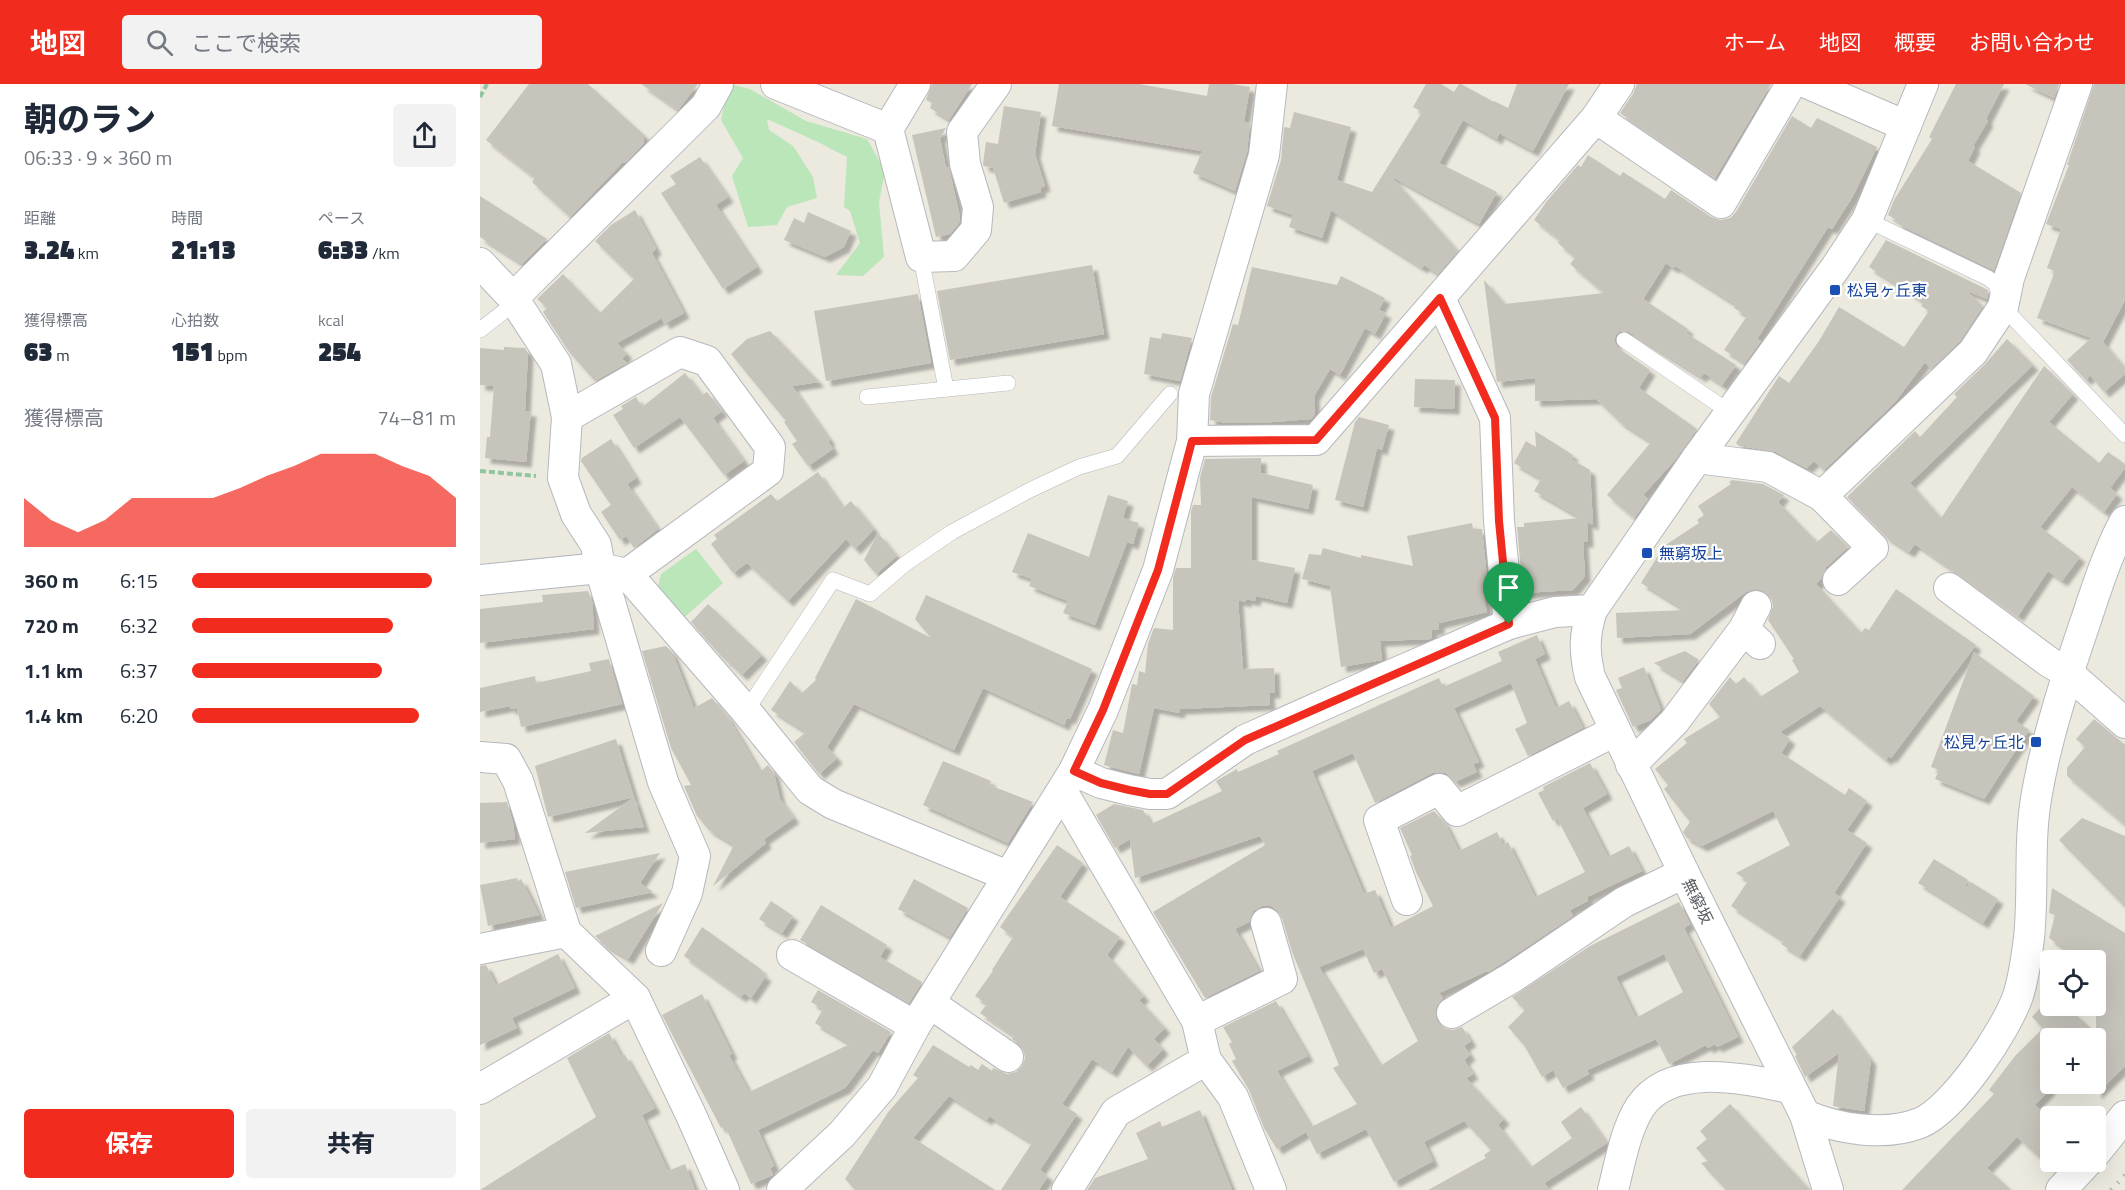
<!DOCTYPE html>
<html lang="ja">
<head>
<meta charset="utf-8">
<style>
  :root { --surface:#fff; --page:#f2f2f3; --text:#1f2937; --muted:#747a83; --accent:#f22b1f }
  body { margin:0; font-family:"Titillium Web","Noto Sans JP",sans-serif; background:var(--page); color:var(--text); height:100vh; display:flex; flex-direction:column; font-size:22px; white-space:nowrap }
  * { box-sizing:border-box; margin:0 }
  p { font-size:20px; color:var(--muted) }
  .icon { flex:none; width:33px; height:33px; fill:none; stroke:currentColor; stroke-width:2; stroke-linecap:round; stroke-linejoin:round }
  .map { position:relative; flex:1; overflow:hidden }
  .details { display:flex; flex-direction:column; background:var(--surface); width:480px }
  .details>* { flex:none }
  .controls { position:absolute; left:1560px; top:866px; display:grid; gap:12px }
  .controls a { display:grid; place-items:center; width:66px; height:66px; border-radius:6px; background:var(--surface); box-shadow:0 6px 24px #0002; font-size:30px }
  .pin { position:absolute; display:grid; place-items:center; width:51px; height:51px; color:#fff; margin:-62px -26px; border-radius:50% 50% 50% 0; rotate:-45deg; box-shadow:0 0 6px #0007 }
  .pin .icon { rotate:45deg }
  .round { display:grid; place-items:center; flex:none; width:63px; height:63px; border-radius:6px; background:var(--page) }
  .overview { display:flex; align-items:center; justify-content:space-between; height:102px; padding:0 24px }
  h1 { font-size:33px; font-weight:800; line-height:45px }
  .figures { display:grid; grid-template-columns:repeat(3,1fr); gap:9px; height:102px; padding:6px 24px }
  .figures div { display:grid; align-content:center }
  .figures b { font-size:26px; font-weight:800 }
  .figures small { font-size:16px; font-weight:400 }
  .figures p { font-size:16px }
  .chart { height:168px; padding:12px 24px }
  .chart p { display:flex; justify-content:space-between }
  .chart svg { width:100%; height:108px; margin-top:6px; fill:var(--accent); opacity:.7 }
  .cta { display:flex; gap:12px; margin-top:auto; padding:12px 24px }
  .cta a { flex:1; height:69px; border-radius:6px; background:var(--accent); color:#fff; font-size:24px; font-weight:800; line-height:69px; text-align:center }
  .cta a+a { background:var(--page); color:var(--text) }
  ul { padding:0 24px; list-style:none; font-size:20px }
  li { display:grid; grid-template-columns:96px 72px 1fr; align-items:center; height:45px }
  li i { height:15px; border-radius:8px; background:var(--accent) }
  header { display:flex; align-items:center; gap:36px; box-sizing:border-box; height:84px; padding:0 30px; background:var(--accent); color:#fff }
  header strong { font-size:28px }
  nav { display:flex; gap:33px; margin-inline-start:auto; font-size:21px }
  .search { width:420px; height:54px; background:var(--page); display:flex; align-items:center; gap:15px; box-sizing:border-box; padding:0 21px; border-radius:6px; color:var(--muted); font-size:22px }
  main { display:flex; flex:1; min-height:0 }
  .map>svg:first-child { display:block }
</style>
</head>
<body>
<header>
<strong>地図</strong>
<div class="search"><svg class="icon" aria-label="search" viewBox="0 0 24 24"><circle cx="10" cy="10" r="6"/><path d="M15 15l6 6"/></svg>ここで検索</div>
<nav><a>ホーム</a><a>地図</a><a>概要</a><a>お問い合わせ</a></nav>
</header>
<main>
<section class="details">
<div class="overview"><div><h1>朝のラン</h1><p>06:33 · 9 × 360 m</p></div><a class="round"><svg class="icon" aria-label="share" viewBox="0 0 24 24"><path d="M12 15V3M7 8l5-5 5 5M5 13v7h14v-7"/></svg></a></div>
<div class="figures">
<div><p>距離</p><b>3.24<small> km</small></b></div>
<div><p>時間</p><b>21:13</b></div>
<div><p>ペース</p><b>6:33<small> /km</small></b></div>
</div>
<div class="figures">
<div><p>獲得標高</p><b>63<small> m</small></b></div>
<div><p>心拍数</p><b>151<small> bpm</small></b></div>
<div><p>kcal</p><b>254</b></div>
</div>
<div class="chart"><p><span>獲得標高</span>74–81 m</p>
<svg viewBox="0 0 160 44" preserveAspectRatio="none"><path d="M0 44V24L10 33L20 38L30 33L40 24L50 24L60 24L70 24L80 20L90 15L100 11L110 6L120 6L130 6L140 11L150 15L160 24V44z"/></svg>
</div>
<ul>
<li><b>360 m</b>6:15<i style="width:91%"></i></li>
<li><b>720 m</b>6:32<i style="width:76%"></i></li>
<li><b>1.1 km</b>6:37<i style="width:72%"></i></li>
<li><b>1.4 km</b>6:20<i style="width:86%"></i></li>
</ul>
<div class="cta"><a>保存</a><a>共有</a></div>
</section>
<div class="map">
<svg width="1645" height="1106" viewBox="0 0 1645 1106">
  <defs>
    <filter id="shadow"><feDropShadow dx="5.5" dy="5.5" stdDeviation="1.5" flood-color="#0004"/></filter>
  </defs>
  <rect width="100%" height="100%" fill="#ece9df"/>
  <g fill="#bae6b9">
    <polygon points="249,0 270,5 326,37 387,55 405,87 399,118 404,173 383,192 356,191 380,159 370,127 364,123 367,73 338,58 287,35 289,46 313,62 333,93 337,114 307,123 297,141 268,143 252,92 263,74 241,36"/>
    <polygon points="216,465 243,499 199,538 177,507 181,490"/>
  </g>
  <g fill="#c7c4bc" fill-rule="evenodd" filter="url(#shadow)">
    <polygon points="49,0 108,0 164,51 164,59 145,79 142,79 90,133 52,98 55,94 6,56"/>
    <polygon points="161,0 218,0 198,26"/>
    <polygon points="452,0 492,0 469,36 450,24 452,19 446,16"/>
    <polygon points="579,0 659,0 727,12 729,0 752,0 770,3 764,38 770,39 767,68 755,107 713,89 722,67 572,42"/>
    <polygon points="946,0 961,0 974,8 979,0 981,0 1014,18 1014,17 1028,24 1037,0 1089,0 1053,67 1019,49 1017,55 983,36 959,79 1017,108 999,140 911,92 978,167 958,190 944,181 942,184 851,126 842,154 809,143 813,131 787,122 801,76 804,43 810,44 814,28 871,43 857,96 892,108 942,28 933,23"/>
    <polygon points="1157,0 1291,0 1235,94 1140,29 1153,10"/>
    <polygon points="1476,0 1524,0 1506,35 1508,37 1493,62 1495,63 1488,77 1541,109 1514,186 1416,139 1418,137 1408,131 1414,116 1452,55 1449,53"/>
    <polygon points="1545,0 1579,0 1574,14"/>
    <polygon points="1614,0 1645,0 1645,216 1623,258 1645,284 1645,290 1624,308 1610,291 1606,296 1587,276 1611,254 1557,234 1575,187 1567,184 1581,145 1566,140 1589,81 1587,81"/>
    <polygon points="524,22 561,28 555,70 565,102 560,104 561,108 524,119 513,84 504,82 503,80 506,58 518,60"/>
    <polygon points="1312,32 1331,44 1337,34 1397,63 1373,112 1352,145 1348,143 1277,255 1281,257 1265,279 1244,266 1267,232 1254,224 1256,221 1195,182 1193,184 1186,179 1163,215 1208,245 1206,249 1256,281 1242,301 1224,289 1221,293 1149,248 1140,247 1136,251 1134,256 1138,264 1170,286 1159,304 1217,345 1195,376 1163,411 1168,415 1154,434 1127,411 1171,358 1141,339 1116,315 1055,317 1055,294 1017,298 1004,196 1025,220 1124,209 1090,180 1095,174 1078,159 1080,156 1054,136 1067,117 1098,81 1101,83 1108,71 1140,92 1143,88 1185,115 1191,106 1231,133 1241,136 1250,134 1256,128"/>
    <polygon points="466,44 460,54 466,84 468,83 471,93 480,133 479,139 470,150 456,153 432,51"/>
    <polygon points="220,73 248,113 236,121 277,183 243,205 181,109 196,100 190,92"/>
    <polygon points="0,112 67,155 42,180 0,153"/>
    <polygon points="155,126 176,165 172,169 204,229 184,240 182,234 137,259 147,270 142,275 147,279 115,297 89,268 63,228 67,224 57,215 83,190 120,229 154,195 115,157 131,141"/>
    <polygon points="328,128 371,147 364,163 345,173 304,156 314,134 324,139"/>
    <polygon points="1406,156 1508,206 1507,215 1487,207 1503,222 1480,257 1451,285 1445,278 1415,318 1344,386 1334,377 1327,384 1296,368 1259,362 1256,359 1299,292 1309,299 1339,257 1359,223 1424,263 1449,227 1441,222 1444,218 1389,183"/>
    <polygon points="612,181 624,250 470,276 457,207"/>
    <polygon points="772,183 857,201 861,192 905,214 899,226 906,229 895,250 885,244 860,291 850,285 834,312 835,330 831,335 780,339 747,339 730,336 731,313 753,240 758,241"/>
    <polygon points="438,210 451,279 346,297 334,227"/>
    <polygon points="290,247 339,298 312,302 350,356 348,357 353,365 328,382 312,360 317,357 304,338 306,337 251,270 267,255"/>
    <polygon points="682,249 712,254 700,297 664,290 670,253 681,255"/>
    <polygon points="1527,255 1553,281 1430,399 1461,434 1564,282 1593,310 1569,338 1619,379 1628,368 1645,380 1645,384 1630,404 1637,410 1624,428 1592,403 1560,443 1600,473 1582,497 1568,487 1538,532 1435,460 1429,468 1406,453 1367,413 1435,347 1440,353 1477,313 1474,310 1505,280"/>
    <polygon points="24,263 45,264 48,269 45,327 51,327 46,378 5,374 7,353 10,353 14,302 0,301 0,264 24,266"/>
    <polygon points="205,289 222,311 227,308 242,327 233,334 264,377 244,391 200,333 154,364 133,331 143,325 141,322 156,313 162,323"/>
    <polygon points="935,295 975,296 974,325 934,323"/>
    <polygon points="879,333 909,341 902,366 897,364 883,423 855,416 875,338"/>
    <polygon points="1055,347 1093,371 1091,375 1110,386 1113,441 1107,438 1108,458 1103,458 1105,492 1093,506 1043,509 1037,443 1044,443 1044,439 1101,434 1054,407 1061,395 1034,379 1046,357 1056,363"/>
    <polygon points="131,355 156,394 147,400 178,445 154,464 146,452 140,456 121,428 131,421 101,377 102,374"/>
    <polygon points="781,374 781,389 833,401 828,425 772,413 772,476 815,484 807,519 776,512 775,517 766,515 766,518 758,516 763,585 794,584 795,609 789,609 790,621 700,625 699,629 674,624 659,690 624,681 633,646 643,649 652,600 657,601 659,587 665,589 668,560 674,544 693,546 693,494 696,484 711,484 711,427 713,421 721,421 720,394 725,375"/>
    <polygon points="338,388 363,424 371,417 394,445 375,465 366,455 308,517 267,479 253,489 231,460 237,455 234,451 291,410 297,417"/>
    <polygon points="1252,396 1283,400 1304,411 1298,418 1337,458 1351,446 1368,463 1346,483 1341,495 1336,500 1381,549 1385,544 1389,546 1416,505 1496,561 1411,674 1409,672 1406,676 1340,622 1300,648 1310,655 1301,669 1365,711 1369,704 1387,717 1367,746 1387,759 1354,809 1360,813 1320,872 1301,860 1304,857 1251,822 1268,797 1256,789 1310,761 1293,727 1222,762 1206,753 1203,748 1210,738 1184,705 1188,701 1175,685 1207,659 1204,655 1240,633 1229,620 1250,593 1256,600 1264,593 1280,613 1319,588 1312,576 1314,575 1288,536 1293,522 1291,513 1283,507 1275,505 1266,508 1210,550 1137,554 1136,529 1205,526 1161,499 1184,462 1219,439 1217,436 1224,431 1218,422 1251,400 1249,398"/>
    <polygon points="628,411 648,417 643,434 659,439 653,460 647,458 615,541 583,529 588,517 549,502 552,495 532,488 548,449 609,473"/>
    <polygon points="992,439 993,445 1002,445 1009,513 1004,513 1007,528 959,539 959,545 952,546 951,555 900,557 902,576 861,583 850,502 822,495 829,470 841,471 843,464 881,474 881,471 933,482 927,452"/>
    <polygon points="398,449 417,472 396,490 384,476"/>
    <polygon points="108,507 112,517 114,545 0,559 0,525 63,518 62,511"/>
    <polygon points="446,511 612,585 590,635 587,634 584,641 503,604 474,666 374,620 347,663 357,674 339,690 314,658 326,648 291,626 310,597 322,609 336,596 335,594 376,515 451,554 435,535"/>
    <polygon points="228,520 282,571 262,591 242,573 211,538"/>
    <path d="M1057,551L1065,570L1055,575L1076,624L1089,617L1103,644L1048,672L1035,645L1047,639L1031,599L974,624L999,678L993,680L997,688L975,698L966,689L959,688L952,689L895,719L873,669L832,687L884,810L895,806L911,844L953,822L936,788L930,772L932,771L920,744L954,727L965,739L979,767L1017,748L1023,761L1028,758L1055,813L1105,788L1077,734L1073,737L1058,709L1064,706L1063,703L1110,679L1127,710L1103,724L1128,773L1149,762L1162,787L1107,813L1108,817L1090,826L1093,832L1024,878L1008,888L1007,887L959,909L963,914L957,921L955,930L957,937L963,944L973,946L982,943L991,957L984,962L990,971L984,976L993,990L986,994L1024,1035L1018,1041L1051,1083L1092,1054L1081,1038L1101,1023L1127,1059L1064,1099L1070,1106H948L1006,1074L1004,1071L1011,1066L984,1037L944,1058L953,1077L914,1098L886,1045L837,1070L826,1048L797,1065L784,1044L769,1006L752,977L756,975L749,960L752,958L743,943L796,917L828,972L797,987L831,1043L877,1020L853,984L859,981L812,868L802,834L798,827L791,822H782L773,827L769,838L755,845L779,887L725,914L673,828L785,761L780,752L655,794L650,755L635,764L616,731L634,720L663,726L671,740L742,707L736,697L757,685L758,688L799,670L797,667L959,594L963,603L1022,577L1018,568ZM883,865L894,889L902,885L938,957L900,982L839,883Z"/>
    <polygon points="186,562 192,568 214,624 232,614 248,633 280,688 288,681 294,689 300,715 314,734 284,755 286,759 233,802 254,761 229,746 217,732 204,702 211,701 191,664 162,567"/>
    <polygon points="1205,567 1219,576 1203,597 1174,579"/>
    <polygon points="1494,568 1554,612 1536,637 1549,646 1504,715 1455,695 1459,686 1451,683"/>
    <polygon points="129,575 142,620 41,643 37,624 30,625 30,622 0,628 0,604 55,592 56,599 111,587 109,579"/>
    <polygon points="1164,583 1181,626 1171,636 1153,643 1136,606 1142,604 1138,594"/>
    <polygon points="1614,635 1645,661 1645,741 1587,692 1587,684 1605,663 1596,655"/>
    <polygon points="136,655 154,713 68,733 55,682"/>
    <polygon points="463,677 511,697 509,701 553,718 528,759 443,721"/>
    <polygon points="154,713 164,743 105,749"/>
    <polygon points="27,718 33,739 35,755 0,759 0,719"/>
    <polygon points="1602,734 1645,752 1645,823 1579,756"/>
    <polygon points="577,761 603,779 580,813 640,853 627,871 664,912 659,916 685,944 674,955 683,965 667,982 648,963 632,988 612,975 582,1020 597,1030 560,1086 568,1092 559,1106 521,1106 552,1059 509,1032 507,1036 469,1012 433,1054 515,1106 375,1106 365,1095 409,1027 438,994 433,991 453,961 489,983 491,981 498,986 502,980 512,987 513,984 527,990 536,988 542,982 545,974 543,965 532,955 534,952 500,929 507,920 495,912 513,887 512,886 533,853 520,843"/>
    <polygon points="180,769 160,799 173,808 96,824 85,788"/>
    <polygon points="1454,775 1488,796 1484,805 1491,798 1518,815 1503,839 1438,799"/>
    <polygon points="37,794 38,797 41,795 59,831 8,842 0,801"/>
    <polygon points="434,795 488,824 470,853 418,825"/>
    <polygon points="1572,804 1645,849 1645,982 1616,1010 1616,954 1570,954 1570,1005 1555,1021 1570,1035 1570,1083 1537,1053 1507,1084 1531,1106 1422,1106 1514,1010 1509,1006 1535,972 1563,944 1552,933 1570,913 1570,921 1585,921 1616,949 1616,876 1602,876 1569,854 1575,831 1569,829"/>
    <polygon points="291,817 313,832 302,849 279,835"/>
    <path d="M1199,818L1210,840L1204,844L1258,953L1237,963L1235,960L1228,964L1226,961L1189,980L1176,955L1107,986L1109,990L1083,1004L1073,986L1062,993L1044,961L1028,943L1045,926L1032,913L1110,862ZM1184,870L1203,908L1156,934L1136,893Z"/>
    <polygon points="183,819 148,875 123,860 115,852"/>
    <polygon points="341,821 407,861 400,873 442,898 429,919 320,856"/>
    <polygon points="222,843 282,886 280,888 286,892 271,914 264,909 261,913 204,872"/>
    <polygon points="78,870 95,904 32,934 37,944 0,961 0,882 6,881 16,901"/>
    <polygon points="338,906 411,948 398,969 393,966 365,1004 278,1046 294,1082 290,1084 293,1091 271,1100 245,1042 241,1044 182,931 222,910 252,970 249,971 269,1008 370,960 335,939 343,925 331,918"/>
    <polygon points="1353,925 1391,976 1384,1027 1353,1022 1359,969 1325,993 1315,972 1317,971 1312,963"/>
    <polygon points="129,949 141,972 145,971 175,1024 162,1031 188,1087 205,1080 215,1106 0,1106 116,1033 87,974"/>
    <polygon points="1250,1020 1330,1106 1246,1106 1221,1079 1228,1077 1216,1064 1227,1055 1220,1047"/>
    <polygon points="720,1026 752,1106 607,1106 615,1094 668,1075 656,1049 680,1037 682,1043"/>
  </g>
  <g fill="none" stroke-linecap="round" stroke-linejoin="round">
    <defs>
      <g id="service">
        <polyline points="1387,136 1508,194 1516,200 1523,223 1645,351"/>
        <polyline points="441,173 466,305"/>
        <polyline points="0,246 36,218"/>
        <polyline points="1144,256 1251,329"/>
        <polyline points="387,313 528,299"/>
        <polyline points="266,627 353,496 390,510 425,480 472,448 550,406 599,383 637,372 690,310"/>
      </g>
      <g id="minor">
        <polyline points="296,0 408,45 441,173 474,172 496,146 498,123 485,80 482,48 516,0"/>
        <polyline points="1329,0 1426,42"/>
        <polyline points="1116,34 1241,119 1311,0"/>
        <polyline points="408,45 435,0"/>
        <polyline points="0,179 33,214 76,280 87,333 83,394 96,430 116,461 120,484 147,490 266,627 330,706 353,720 528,792"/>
        <polyline points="33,214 226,22 238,0"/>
        <polyline points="960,214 1015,334 1019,437 1029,540"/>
        <polyline points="87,333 200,268 227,277 290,363 288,387 147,490"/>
        <polyline points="712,357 836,356 1116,34 1139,0"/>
        <polyline points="1217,374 1288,383 1342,412 1493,268 1523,223 1529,194 1597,0"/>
        <polyline points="1342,412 1393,464 1358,496"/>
        <polyline points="0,496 120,484 183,698 215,772 207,809 181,867"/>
        <polyline points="1469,504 1569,578 1588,589 1645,639"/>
        <polyline points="1276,522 1264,545 1280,560"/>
        <polyline points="0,673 26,675 38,697 86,848 155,914 211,1031 244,1106"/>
        <polyline points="1151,681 1194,638 1264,545"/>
        <polyline points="594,687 621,699 649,706 670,710 687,710 765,656 897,597 1029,540 1075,528 1112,526"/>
        <polyline points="582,707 717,937 726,976 753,1013 791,1106"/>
        <polyline points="927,816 899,736 959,705 977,727 1135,647"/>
        <polyline points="0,865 86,848"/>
        <polyline points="312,871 435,942"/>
        <polyline points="451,920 528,973"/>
        <polyline points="972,929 1033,893 1144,818 1204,789"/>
        <polyline points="717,937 802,895 786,839"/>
        <polyline points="0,1005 155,914"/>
        <path d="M1325,1031C1358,1045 1404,1053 1440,1039C1474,1025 1526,946 1538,912C1543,896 1547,870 1549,854C1554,805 1548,757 1557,709C1568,647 1588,589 1608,530C1617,502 1631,461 1645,437"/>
        <polyline points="1616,1068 1645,1032"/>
        <polyline points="302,1106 362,1050 402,1003 435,942 594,687 623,626 678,486 712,357 714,310 784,71 792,0"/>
        <polyline points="587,1106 636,1028 726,976"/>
        <path d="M1133,1106C1140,1079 1145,1047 1160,1023C1191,977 1265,995 1310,1004"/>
        <path d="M1348,1106L1325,1031L1204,789L1110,593C1104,568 1104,551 1112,526L1217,374L1356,183L1387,136L1443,0"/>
        <polyline points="1581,1106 1608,1077"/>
      </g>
    </defs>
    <use href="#service" stroke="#b5b8bd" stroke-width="16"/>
    <use href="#minor" stroke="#b5b8bd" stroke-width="32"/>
    <g stroke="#91c59e" stroke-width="4" stroke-dasharray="6 3" stroke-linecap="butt">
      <polyline points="0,13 7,0"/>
      <polyline points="0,387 56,392"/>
    </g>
    <use href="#service" stroke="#fff" stroke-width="15"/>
    <use href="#minor" stroke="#fff" stroke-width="30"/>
    <polyline stroke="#b1b2b2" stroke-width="4.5" stroke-dasharray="1.5 8" stroke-linecap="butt" points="1631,1106 1645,1091"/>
  </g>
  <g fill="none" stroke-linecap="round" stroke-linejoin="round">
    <defs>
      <polygon id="route" points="960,214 1015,334 1019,437 1029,540 765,656 687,710 670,710 649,706 621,699 594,687 623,626 678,486 712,357 836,356"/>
    </defs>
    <use href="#route" stroke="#fff" stroke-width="12"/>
    <use href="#route" stroke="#f22b1f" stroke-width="8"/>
  </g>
  <g fill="#1a4fb4" stroke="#fff" stroke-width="2">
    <rect x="1349" y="200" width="12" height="12" rx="3"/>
    <rect x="1161" y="463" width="12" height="12" rx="3"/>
    <rect x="1550" y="652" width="12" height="12" rx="3"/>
  </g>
  <g text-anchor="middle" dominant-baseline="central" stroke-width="4.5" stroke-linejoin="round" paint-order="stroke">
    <g font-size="16" fill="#164399" stroke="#fff" text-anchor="start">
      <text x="1367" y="206">松見ヶ丘東</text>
      <text x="1179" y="469">無窮坂上</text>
      <text x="1544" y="658" text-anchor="end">松見ヶ丘北</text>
    </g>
    <g font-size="16" fill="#585c61" stroke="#fff">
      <text transform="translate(1218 817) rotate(64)">無窮坂</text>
    </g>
  </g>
</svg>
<div class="controls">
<a><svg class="icon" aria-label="locate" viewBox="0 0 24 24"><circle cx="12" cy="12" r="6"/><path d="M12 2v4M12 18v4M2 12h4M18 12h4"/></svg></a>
<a>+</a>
<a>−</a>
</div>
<div class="pin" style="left:1029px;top:540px;background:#1e9e55"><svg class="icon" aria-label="arrive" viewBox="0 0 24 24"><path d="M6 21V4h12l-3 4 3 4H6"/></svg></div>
</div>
</main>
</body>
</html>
